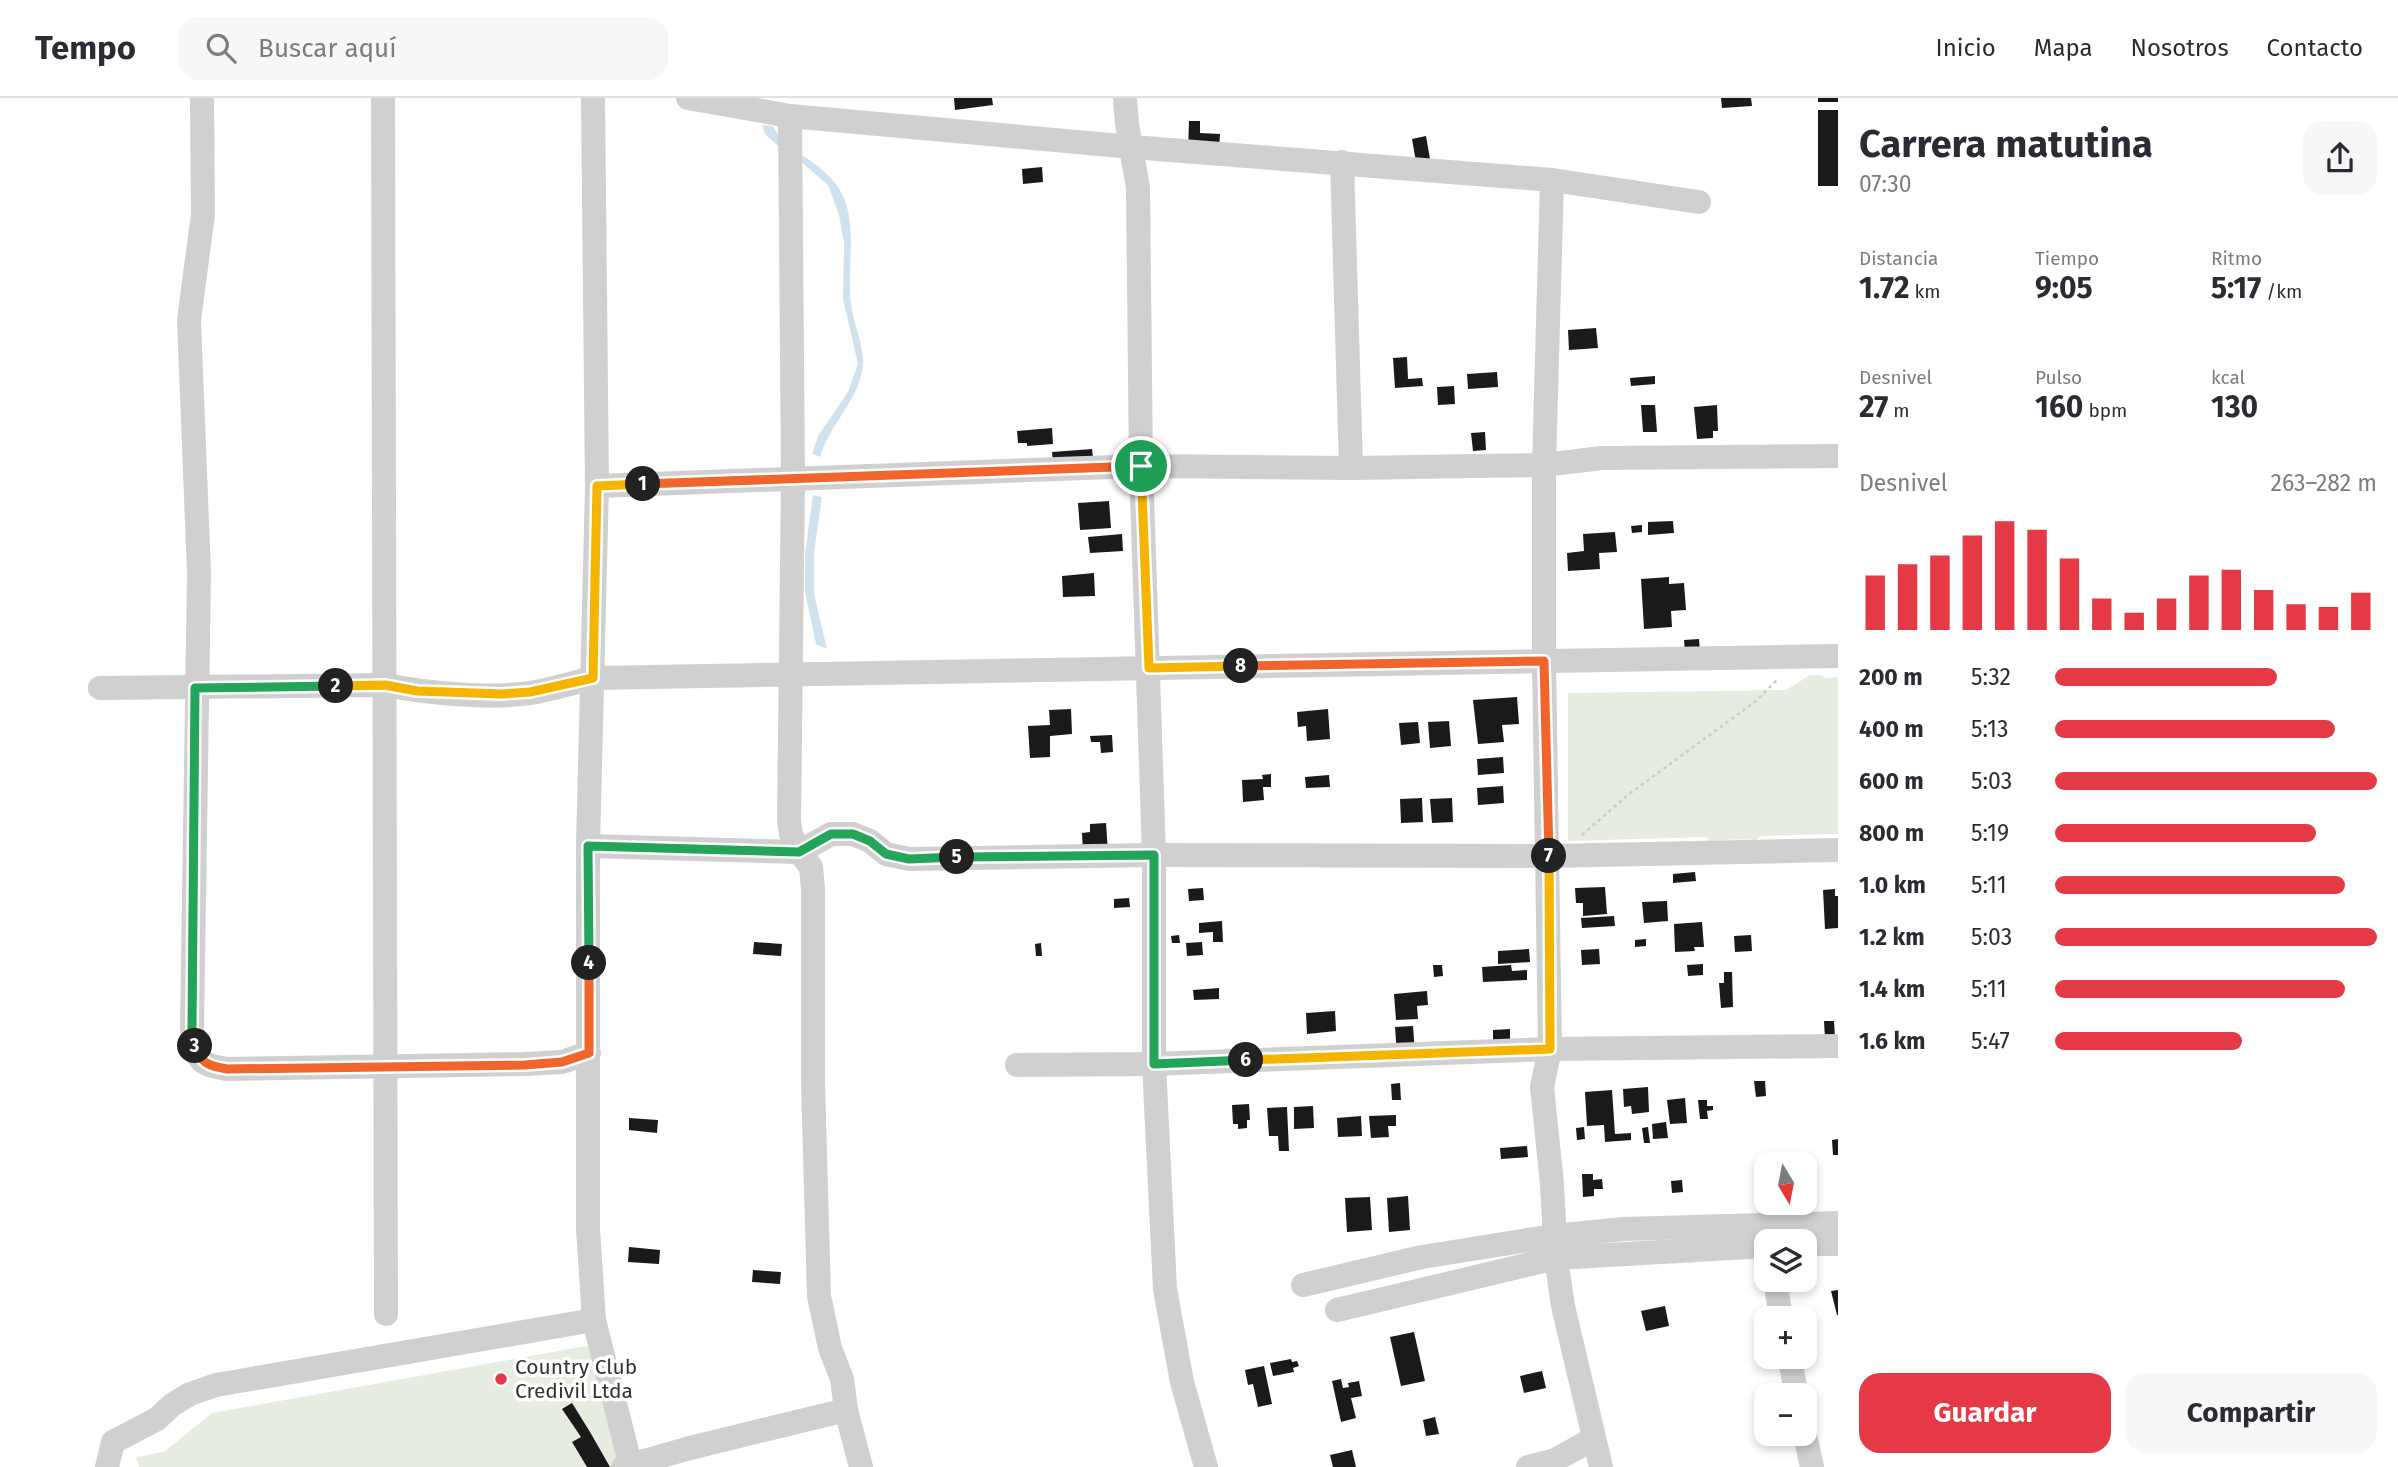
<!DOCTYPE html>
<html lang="es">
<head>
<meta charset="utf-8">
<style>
  :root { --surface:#fff; --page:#f7f7f7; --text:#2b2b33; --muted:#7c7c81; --line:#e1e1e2; --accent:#e63946 }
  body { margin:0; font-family:"Fira Sans",sans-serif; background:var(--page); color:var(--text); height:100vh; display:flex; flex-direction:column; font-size:26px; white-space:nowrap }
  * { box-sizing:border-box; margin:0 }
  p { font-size:23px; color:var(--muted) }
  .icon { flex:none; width:38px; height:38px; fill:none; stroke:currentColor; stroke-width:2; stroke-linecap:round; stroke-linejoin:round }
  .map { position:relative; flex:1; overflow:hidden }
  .side { display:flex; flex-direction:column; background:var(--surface); width:560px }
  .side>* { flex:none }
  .needle { width:46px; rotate:170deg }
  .controls { position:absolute; left:1754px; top:1054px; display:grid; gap:14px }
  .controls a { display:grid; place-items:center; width:63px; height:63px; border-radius:14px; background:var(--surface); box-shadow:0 4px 10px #0003; font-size:35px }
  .pin { position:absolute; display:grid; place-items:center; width:60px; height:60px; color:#fff; margin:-30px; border:4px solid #fff; border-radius:50%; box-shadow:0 2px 7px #0007 }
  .km { position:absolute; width:35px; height:35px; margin:-18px; border-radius:50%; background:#222; color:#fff; font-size:19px; line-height:35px; text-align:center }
  .round { display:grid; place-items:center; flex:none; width:74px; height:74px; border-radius:21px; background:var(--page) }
  .headline { display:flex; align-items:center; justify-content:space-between; height:119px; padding:0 21px }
  h1 { font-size:38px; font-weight:700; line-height:52px }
  .figures { display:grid; grid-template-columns:repeat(3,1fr); gap:10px; height:119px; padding:7px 21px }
  .figures div { display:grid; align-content:center }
  .figures b { font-size:30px; font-weight:700 }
  .figures small { font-size:19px; font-weight:400 }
  .figures p { font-size:19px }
  .chart { height:196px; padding:14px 21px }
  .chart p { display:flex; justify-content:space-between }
  .chart svg { width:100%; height:126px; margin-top:7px; stroke:var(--accent); stroke-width:6 }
  .cta { display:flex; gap:14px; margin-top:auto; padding:14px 21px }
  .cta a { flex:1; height:80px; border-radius:21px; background:var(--accent); color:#fff; font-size:28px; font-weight:700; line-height:80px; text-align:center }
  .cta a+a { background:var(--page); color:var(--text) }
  ul { padding:0 21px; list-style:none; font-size:23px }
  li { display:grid; grid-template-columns:112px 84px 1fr; align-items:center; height:52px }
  li i { height:18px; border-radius:9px; background:var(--accent) }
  header { display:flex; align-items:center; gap:42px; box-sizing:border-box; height:98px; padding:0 35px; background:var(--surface); border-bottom:2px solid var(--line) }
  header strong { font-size:33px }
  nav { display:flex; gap:38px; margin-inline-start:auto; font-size:24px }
  .search { width:490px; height:63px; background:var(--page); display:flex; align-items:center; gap:18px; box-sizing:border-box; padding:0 24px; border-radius:21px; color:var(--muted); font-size:26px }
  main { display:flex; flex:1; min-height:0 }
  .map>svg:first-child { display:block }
</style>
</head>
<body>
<header>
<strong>Tempo</strong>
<div class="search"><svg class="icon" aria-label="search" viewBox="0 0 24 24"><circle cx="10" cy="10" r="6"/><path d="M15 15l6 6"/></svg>Buscar aquí</div>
<nav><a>Inicio</a><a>Mapa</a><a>Nosotros</a><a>Contacto</a></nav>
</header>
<main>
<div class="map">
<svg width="1838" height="1369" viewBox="0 0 1838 1369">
  <rect width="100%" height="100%" fill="#fff"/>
  <g fill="#e6ecdf">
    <path d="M1810,577H1822L1825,580L1838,579V736L1761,738L1755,742C1750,741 1717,742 1710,743L1706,739L1568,743V595L1786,592Z"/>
    <polygon points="592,1247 623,1369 139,1369 136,1359 164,1354 212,1315"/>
  </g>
  <g fill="#cfe2ee">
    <path d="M762,27L773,28C784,52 822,64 838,89C860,123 846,168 851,205C853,227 867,252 862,273C856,305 829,328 820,359L812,356L818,338L848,294L858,266L843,201L844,145L839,117L828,87L799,62L776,46L765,36Z"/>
    <polygon points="813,397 822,399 814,455 814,496 827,551 816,546 805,494 805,456"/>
  </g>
  <g fill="#1a1a1a">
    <polygon points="954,0 992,0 993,7 955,12"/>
    <polygon points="1721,0 1751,0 1752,8 1722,10"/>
    <rect x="1818" y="0" width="20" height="4"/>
    <rect x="1818" y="12" width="20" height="76"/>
    <polygon points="1189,23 1200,23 1200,35 1220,36 1219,53 1188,52"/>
    <polygon points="1426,38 1430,61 1416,64 1412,41"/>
    <polygon points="1042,69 1043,84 1023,86 1022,71"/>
    <polygon points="1596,230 1598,250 1569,252 1568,232"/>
    <polygon points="1407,259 1408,281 1422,280 1423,288 1395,290 1393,260"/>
    <polygon points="1497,274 1498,289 1468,291 1467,276"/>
    <polygon points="1655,278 1655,286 1631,288 1630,280"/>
    <polygon points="1454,288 1455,306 1438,307 1437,289"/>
    <polygon points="1641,307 1655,307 1657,334 1643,334"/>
    <polygon points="1717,307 1718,333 1713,333 1713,340 1697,341 1694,309"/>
    <polygon points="1052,330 1053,346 1027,348 1027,345 1018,345 1017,333"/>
    <polygon points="1485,334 1486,352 1473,353 1471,335"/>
    <polygon points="1092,351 1093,359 1053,364 1052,354"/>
    <polygon points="1109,403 1111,430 1080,432 1078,405"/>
    <polygon points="1673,423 1674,435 1648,437 1648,424"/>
    <polygon points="1642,427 1642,434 1632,435 1631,428"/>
    <polygon points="1615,434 1617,454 1599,455 1600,471 1568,473 1567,455 1584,453 1583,436"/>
    <polygon points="1122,436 1123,453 1090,455 1088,439"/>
    <polygon points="1094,475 1095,498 1063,499 1062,478"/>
    <polygon points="1669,479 1669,486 1684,485 1686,512 1671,513 1672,529 1644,531 1641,481"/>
    <polygon points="1699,541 1700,553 1685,554 1684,542"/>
    <polygon points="1517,599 1519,626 1502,627 1504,644 1478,646 1473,602"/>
    <polygon points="1071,611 1072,636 1050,638 1050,659 1030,660 1028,628 1050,627 1049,612"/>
    <polygon points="1328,611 1330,641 1307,643 1306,628 1298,629 1297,614"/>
    <polygon points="1449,623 1451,648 1430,650 1428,624"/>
    <polygon points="1418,624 1420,645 1401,647 1399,625"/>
    <polygon points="1112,637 1113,654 1101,655 1100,644 1091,644 1090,638"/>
    <polygon points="1503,659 1504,675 1478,677 1477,661"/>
    <polygon points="1271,676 1271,689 1263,689 1264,702 1243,704 1242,682 1263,681 1262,677"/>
    <polygon points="1329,677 1330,689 1306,690 1305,679"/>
    <polygon points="1503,688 1504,705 1478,707 1477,690"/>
    <polygon points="1422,700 1423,724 1401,725 1400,701"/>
    <polygon points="1452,700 1453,724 1432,725 1430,701"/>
    <polygon points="1106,725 1108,754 1083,756 1082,735 1090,734 1090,726"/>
    <polygon points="1695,774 1696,783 1673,785 1673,776"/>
    <polygon points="1605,789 1607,816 1583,818 1583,805 1576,805 1575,790"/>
    <polygon points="1203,790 1204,802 1189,803 1188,791"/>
    <polygon points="1835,791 1835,798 1838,798 1838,830 1825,831 1823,792"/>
    <polygon points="1129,800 1130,809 1114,810 1114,801"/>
    <polygon points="1667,803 1668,823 1644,825 1642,804"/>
    <polygon points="1614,818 1615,828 1582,830 1581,820"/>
    <polygon points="1222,823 1223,844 1213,844 1213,834 1199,835 1199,825"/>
    <polygon points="1702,824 1704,849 1694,849 1695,853 1675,854 1674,826"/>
    <polygon points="1179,837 1180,845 1172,845 1171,838"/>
    <polygon points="1751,837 1752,853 1735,854 1734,838"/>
    <polygon points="1646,841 1646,848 1635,849 1635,842"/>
    <polygon points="754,844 782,846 781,858 753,856"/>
    <polygon points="1202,844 1203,857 1187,858 1186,845"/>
    <polygon points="1041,845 1042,858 1036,858 1035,846"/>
    <polygon points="1529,851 1530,864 1498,866 1498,853"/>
    <polygon points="1599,851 1600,866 1582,867 1581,852"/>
    <polygon points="1703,866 1703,877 1688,878 1687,867"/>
    <polygon points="1433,867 1442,867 1443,878 1434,879"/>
    <polygon points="1511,867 1512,873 1527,872 1527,882 1483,884 1482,869"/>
    <polygon points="1724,874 1732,874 1733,909 1721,910 1719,885 1724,885"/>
    <polygon points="1219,890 1219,901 1194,902 1193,892"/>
    <polygon points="1427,893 1428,907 1417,908 1418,921 1396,922 1394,896"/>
    <polygon points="1335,913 1336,933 1307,936 1306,915"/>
    <polygon points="1824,923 1834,923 1835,940 1825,941"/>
    <polygon points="1413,928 1415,955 1397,957 1395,929"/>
    <polygon points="1510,931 1510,943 1493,944 1493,932"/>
    <polygon points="1754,983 1765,983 1766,998 1756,999"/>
    <polygon points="1400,985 1401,1002 1392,1002 1391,986"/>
    <polygon points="1648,989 1649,1014 1632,1016 1631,1008 1624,1009 1623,991"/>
    <polygon points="1612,992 1615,1036 1631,1035 1631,1042 1605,1044 1604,1027 1587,1028 1585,994"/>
    <polygon points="1685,1000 1687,1025 1670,1026 1667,1002"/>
    <polygon points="1698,1002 1707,1002 1707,1008 1713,1008 1713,1012 1707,1013 1708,1021 1700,1021"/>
    <polygon points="1249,1006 1250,1022 1247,1022 1247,1030 1238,1031 1238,1026 1233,1026 1232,1007"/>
    <polygon points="1313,1008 1314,1030 1294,1031 1294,1009"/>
    <polygon points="1287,1009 1289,1053 1279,1053 1278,1038 1269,1038 1267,1010"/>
    <polygon points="1396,1017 1396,1028 1388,1028 1389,1039 1371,1040 1369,1018"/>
    <polygon points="1361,1018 1362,1038 1338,1039 1337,1020"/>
    <polygon points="629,1020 658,1022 657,1035 629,1032"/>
    <polygon points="1666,1024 1668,1040 1653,1041 1652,1026"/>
    <polygon points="1584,1029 1585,1041 1577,1042 1576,1030"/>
    <polygon points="1648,1029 1650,1045 1644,1045 1642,1030"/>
    <polygon points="1838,1041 1838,1057 1833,1057 1832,1042"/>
    <polygon points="1527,1048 1528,1059 1501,1061 1500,1050"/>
    <polygon points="1582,1076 1593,1076 1593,1082 1602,1081 1603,1091 1594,1091 1594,1098 1583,1099"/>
    <polygon points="1682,1082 1683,1094 1672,1095 1671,1083"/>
    <polygon points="1408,1098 1410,1132 1389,1134 1387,1100"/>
    <polygon points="1370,1099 1372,1132 1347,1134 1345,1100"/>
    <polygon points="629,1149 660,1152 659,1166 628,1164"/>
    <polygon points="753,1172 781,1174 780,1186 752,1184"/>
    <polygon points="1838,1192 1838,1217 1837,1217 1831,1193"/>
    <polygon points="1665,1208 1669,1228 1646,1233 1641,1213"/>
    <polygon points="1414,1234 1425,1283 1401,1288 1390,1239"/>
    <polygon points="1291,1261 1292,1264 1297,1263 1299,1268 1293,1270 1294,1274 1273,1278 1270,1265"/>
    <polygon points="1264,1268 1272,1306 1258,1309 1253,1286 1248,1287 1245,1272"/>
    <polygon points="1542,1273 1546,1290 1524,1295 1520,1278"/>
    <polygon points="1341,1281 1343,1290 1349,1289 1348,1285 1359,1283 1362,1298 1351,1300 1356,1320 1341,1324 1332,1283"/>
    <polygon points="572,1305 590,1334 610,1369 587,1369 572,1344 581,1339 562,1311"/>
    <polygon points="1435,1319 1439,1336 1426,1338 1423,1322"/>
    <polygon points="1352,1352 1356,1369 1333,1369 1330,1357"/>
  </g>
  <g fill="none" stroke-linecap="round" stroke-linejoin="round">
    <polyline stroke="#cdcdcd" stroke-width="2.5" stroke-dasharray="3.5 3.5" stroke-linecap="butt" points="1582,737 1629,696 1756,603 1779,580"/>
    <g stroke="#d0d0d0" stroke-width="24">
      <path d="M202,0L203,116L189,222L199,475L192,931C196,960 197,967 227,971L525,966L562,964L589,955"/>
      <polyline points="383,0 386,1216"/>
      <polyline points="593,0 597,388 588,748 588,1131 594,1222 631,1369"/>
      <polyline points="688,0 790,18 1132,49 1552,82 1699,104"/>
      <polyline points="1125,0 1127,26 1138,90 1141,368 1154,757 1154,966 1165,1191 1182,1284 1206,1369"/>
      <polyline points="1342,64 1351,370"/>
      <polyline points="597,388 1141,368 1351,370 1544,367 1602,360 1838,358"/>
      <path d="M100,590L385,587C427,595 487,601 530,595C551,592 572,585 593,580L1838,558"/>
      <polyline points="588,748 799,754 831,736 853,736 870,743 886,756 909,761 1154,757 1549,758 1838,752"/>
      <polyline points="1017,967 1154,966 1550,951 1838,948"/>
      <polyline points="1804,1146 1838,1146"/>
      <polyline points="1775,1181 1781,1220"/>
      <polyline points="1303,1187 1422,1159 1554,1138 1623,1131 1838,1125"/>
      <polyline points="1337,1212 1556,1160 1552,1086 1542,989 1550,951 1544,563 1544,367 1552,82"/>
      <polyline points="1789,1258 1797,1297"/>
      <polyline points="846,1312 861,1369"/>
      <polyline points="1804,1332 1812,1369"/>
      <polyline points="107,1369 113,1344 157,1321 172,1307 190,1296 216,1287 594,1222"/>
      <polyline points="623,1369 690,1350 846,1312 842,1281 830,1250 819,1198 813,985 813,790 811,769 799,754 791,736 789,723 793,381 790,18"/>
      <polyline points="1528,1369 1555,1362 1593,1341"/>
      <polyline points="1601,1369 1563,1208 1556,1160 1766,1148"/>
    </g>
  </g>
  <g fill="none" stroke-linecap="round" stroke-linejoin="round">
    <defs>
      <polyline id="split-1" points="643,386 1141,368"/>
      <polyline id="split-2" points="336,588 385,587 417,593 502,596 530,594 593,580 597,388 643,386"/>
      <polyline id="split-3" points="195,948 192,931 195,590 336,588"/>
      <path id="split-4" d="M195,948C201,965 208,968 227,971L525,967L562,964L589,955V865"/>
      <polyline id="split-5" points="589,865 588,748 799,754 831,736 853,736 870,743 886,756 909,761 957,759"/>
      <polyline id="split-6" points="957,759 1154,757 1154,966 1246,962"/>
      <polyline id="split-7" points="1246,962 1550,951 1549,758"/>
      <polyline id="split-8" points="1241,568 1544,563 1549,758"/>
      <polyline id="split-9" points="1141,368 1149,570 1241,568"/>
    </defs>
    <use href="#split-1" stroke="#fff" stroke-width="14"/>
    <use href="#split-2" stroke="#fff" stroke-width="14"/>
    <use href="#split-3" stroke="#fff" stroke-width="14"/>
    <use href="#split-4" stroke="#fff" stroke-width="14"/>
    <use href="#split-5" stroke="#fff" stroke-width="14"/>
    <use href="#split-6" stroke="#fff" stroke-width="14"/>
    <use href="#split-7" stroke="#fff" stroke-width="14"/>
    <use href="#split-8" stroke="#fff" stroke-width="14"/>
    <use href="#split-9" stroke="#fff" stroke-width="14"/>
    <use href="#split-1" stroke="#f0652b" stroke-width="9"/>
    <use href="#split-2" stroke="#f5b400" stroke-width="9"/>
    <use href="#split-3" stroke="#22a559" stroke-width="9"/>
    <use href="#split-4" stroke="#f0652b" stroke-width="9"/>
    <use href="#split-5" stroke="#22a559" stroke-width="9"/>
    <use href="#split-6" stroke="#22a559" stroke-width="9"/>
    <use href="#split-7" stroke="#f5b400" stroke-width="9"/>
    <use href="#split-8" stroke="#f0652b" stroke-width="9"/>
    <use href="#split-9" stroke="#f5b400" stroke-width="9"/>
  </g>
  <circle fill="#e63946" stroke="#fff" stroke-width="2.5" cx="501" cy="1281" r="7"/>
  <g text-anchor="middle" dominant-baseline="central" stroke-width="7" stroke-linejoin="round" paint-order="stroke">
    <g font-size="21" fill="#333" stroke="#fff" text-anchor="start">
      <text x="515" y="1269">Country Club<tspan x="515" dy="24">Credivil Ltda</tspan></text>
    </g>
  </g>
</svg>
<div class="controls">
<a><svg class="needle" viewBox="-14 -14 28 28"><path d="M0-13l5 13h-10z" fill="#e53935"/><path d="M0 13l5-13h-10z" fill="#7c7c81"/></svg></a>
<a><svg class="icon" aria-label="layers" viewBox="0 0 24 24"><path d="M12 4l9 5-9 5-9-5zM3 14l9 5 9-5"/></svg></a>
<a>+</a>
<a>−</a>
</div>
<div class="pin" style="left:1141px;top:368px;background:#1e9e55"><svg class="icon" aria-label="arrive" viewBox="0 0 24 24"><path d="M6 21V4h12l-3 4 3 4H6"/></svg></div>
<b class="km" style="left:643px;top:386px">1</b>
<b class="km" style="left:336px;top:588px">2</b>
<b class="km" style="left:195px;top:948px">3</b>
<b class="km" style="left:589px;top:865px">4</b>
<b class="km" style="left:957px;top:759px">5</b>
<b class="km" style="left:1246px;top:962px">6</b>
<b class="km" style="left:1549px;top:758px">7</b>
<b class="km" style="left:1241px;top:568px">8</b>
</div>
<section class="side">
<div class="headline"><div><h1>Carrera matutina</h1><p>07:30</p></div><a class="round"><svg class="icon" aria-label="share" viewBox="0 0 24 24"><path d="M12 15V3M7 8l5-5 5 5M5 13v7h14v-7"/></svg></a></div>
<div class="figures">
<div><p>Distancia</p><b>1.72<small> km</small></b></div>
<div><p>Tiempo</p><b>9:05</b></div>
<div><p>Ritmo</p><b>5:17<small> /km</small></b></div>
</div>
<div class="figures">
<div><p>Desnivel</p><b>27<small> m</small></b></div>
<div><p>Pulso</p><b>160<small> bpm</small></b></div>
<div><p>kcal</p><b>130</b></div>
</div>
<div class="chart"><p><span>Desnivel</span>263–282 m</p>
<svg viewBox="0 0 160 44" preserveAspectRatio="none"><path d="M5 44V25M15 44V21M25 44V18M35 44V11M45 44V6M55 44V9M65 44V19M75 44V33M85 44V38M95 44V33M105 44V25M115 44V23M125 44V30M135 44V35M145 44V36M155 44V31"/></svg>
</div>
<ul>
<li><b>200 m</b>5:32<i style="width:69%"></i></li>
<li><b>400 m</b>5:13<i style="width:87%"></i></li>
<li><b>600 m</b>5:03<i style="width:100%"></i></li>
<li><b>800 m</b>5:19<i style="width:81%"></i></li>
<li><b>1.0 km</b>5:11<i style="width:90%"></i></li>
<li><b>1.2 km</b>5:03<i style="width:100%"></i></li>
<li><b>1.4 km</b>5:11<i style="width:90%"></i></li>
<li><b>1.6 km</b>5:47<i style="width:58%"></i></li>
</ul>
<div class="cta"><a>Guardar</a><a>Compartir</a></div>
</section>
</main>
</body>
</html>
